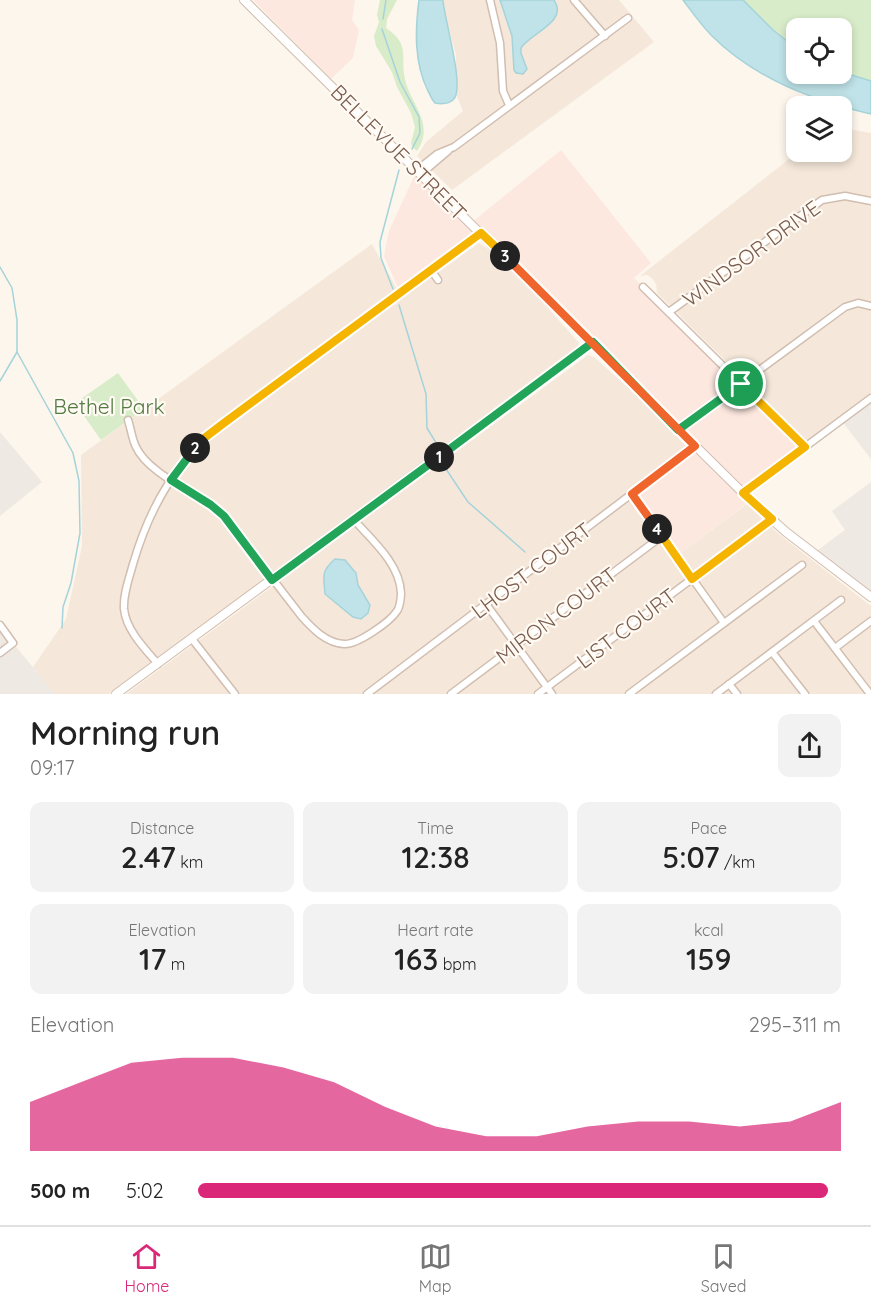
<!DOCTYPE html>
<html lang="en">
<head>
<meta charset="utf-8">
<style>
  :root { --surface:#fff; --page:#f2f2f2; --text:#222; --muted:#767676; --line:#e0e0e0; --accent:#db2777 }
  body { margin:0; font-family:Quicksand,sans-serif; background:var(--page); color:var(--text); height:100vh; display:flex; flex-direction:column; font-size:22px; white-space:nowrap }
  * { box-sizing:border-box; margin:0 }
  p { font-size:20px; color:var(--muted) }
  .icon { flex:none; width:33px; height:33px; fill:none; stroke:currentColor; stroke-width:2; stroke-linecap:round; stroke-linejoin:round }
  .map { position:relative; height:694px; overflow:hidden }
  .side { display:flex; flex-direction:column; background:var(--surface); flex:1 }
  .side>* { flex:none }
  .fabs { position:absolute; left:786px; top:18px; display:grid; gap:12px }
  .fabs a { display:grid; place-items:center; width:66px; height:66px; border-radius:12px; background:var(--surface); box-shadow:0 3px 9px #0003; font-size:30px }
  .pin { position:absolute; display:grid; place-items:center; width:51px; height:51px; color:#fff; margin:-26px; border:3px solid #fff; border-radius:50%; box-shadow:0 2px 6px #0007 }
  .km { position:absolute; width:30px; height:30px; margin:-15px; border-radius:50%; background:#222; color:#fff; font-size:16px; line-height:30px; text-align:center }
  .round { display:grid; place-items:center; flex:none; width:63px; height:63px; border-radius:12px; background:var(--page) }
  .summary { display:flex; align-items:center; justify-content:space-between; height:102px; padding:0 30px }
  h1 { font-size:33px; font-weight:600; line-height:45px }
  .stats { display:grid; grid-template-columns:repeat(3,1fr); gap:9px; height:102px; padding:6px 30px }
  .stats div { display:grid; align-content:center; border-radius:12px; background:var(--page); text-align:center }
  .stats b { font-size:30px; font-weight:600 }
  .stats small { font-size:16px; font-weight:400 }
  .stats p { font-size:16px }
  .chart { height:168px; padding:12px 30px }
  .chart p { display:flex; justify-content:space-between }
  .chart svg { width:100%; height:108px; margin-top:6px; fill:var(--accent); opacity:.7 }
  ul { padding:0 30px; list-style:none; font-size:20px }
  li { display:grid; grid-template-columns:96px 72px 1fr; align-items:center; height:45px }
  li i { height:15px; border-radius:8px; background:var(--accent) }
  .tabs { display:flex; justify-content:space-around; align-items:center; height:84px; border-top:2px solid var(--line); background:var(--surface); font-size:16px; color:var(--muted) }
  .tabs a { display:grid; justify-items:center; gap:3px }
  .tabs .selected { color:var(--accent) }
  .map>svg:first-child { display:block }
</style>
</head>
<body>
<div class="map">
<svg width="871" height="694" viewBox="0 0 871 694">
  <rect width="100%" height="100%" fill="#fdf6ec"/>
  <g fill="#f5e8da">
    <polygon points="444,0 619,0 654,42 452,190 417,156 426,142 463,111 456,94 456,55 445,14"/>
    <polygon points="842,128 871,133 871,395 807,441 804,439 657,293 656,284 652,278 647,275 640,276 798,152 842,152"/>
    <polygon points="479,243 488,249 549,309 579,343 578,349 109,694 55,694 33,667 66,619 82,546 81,455 372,244 402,298"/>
    <polygon points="588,355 594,357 642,400 686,446 685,450 626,496 672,559 747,504 780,535 871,606 871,694 126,694"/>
  </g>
  <g fill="#fde8e0">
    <polygon points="253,0 355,0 352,20 359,30 353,58 331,79"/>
    <polygon points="561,150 651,263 634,278 805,447 744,492 752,500 676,556 632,494 695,447 481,233 400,292 384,256 389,231 417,170 471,223"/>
  </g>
  <g fill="#efe9e4">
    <polygon points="871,398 871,459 841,420"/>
    <polygon points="0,432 42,482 0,516"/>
    <polygon points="871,482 871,597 814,553 845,530 832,511"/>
    <polygon points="0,625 13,643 55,694 0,694"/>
  </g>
  <g fill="#d8ecc9">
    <path d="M380,0H397L387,19L386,28C411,45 400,56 405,79C410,104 436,124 417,151L412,147L411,143L415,127L411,113L397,87L392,72L376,46L374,36L379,22L377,15Z"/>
    <polygon points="743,0 871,0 871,81 842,72 842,28 796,28 796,48 773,30"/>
    <polygon points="118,373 144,409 101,440 75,403"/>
  </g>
  <g fill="#bfe3e8" stroke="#a5d3da" stroke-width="1.5">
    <path d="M419,0H443C444,19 466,89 453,100C448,104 440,104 435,103C431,99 431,96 428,91C414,63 415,30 419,0Z"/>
    <path d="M500,0H554C569,22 530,33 521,48V53L527,69L523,74L516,73L514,70L512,36Z"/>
    <path d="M683,0H743L773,30L796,48V74H842V72L871,81V114C814,101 755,79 712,36C701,25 692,12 683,0Z"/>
    <path d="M335,559L345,560L356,573L358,585L370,605L368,613L361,619L353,617L325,594C324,577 320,572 335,559Z"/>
  </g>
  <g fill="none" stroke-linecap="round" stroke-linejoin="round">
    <g stroke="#a5d3da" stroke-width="1.5">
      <polyline points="383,19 386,0"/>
      <polyline points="382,29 400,82 419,117 420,133 412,149"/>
      <polyline points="0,267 12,288 17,320 17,352 0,381"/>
      <polyline points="393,289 381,258 380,242 399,170"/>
      <polyline points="399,305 426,394 427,428 438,446"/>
      <polyline points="17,352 73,453 79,481 80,533 71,583 63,607 62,628"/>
      <polyline points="444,466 468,502 525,552"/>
    </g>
    <defs>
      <g id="minor">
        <polyline points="490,0 500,43 503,91 509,105"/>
        <polyline points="574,0 605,36"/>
        <polyline points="417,170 437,154 454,147 628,18"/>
        <polyline points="421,174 448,151"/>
        <polyline points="431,270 438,280"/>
        <polyline points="643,287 805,447"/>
        <polyline points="669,312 822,200 845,196 871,201"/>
        <path d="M128,420C131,429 132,439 136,447C149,475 200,494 224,516L302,617C313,629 326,643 344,644C357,645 390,622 397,611C400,607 401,597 401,593C400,564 372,540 354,520"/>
        <polyline points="678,430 845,307 858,303 871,306"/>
        <polyline points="743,493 871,398"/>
        <polyline points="632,494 724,623"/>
        <polyline points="486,604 552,694"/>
        <polyline points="814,621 870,694"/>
        <polyline points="0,625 13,643 0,653"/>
        <polyline points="192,639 235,694"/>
        <polyline points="835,648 871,621"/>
        <polyline points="772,652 805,694"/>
        <path d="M158,664C145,649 126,630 124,609C123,594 129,579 133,564C150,506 176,461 224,423L481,233"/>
        <polyline points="729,684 737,694"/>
        <polyline points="367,694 695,446"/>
        <polyline points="451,694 662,536"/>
        <polyline points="538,694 772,519"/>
        <polyline points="629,694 802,565"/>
        <polyline points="716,694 841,600"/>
      </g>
      <g id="tertiary">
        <polyline points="244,0 743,493 786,532 871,597"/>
        <polyline points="116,694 593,342"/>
      </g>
    </defs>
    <use href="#minor" stroke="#d1beb0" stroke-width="9"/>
    <use href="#tertiary" stroke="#d1beb0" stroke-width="10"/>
    <use href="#minor" stroke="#fff" stroke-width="6"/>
    <use href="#tertiary" stroke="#fff" stroke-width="8"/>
  </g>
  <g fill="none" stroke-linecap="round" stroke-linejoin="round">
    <defs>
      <polyline id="split-1" points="439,457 593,342 678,430 741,384"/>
      <polyline id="split-2" points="195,448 171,480 211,505 224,516 272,580 439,457"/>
      <polyline id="split-3" points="195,448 203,439 224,423 481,233 505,256"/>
      <polyline id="split-4" points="505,256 695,446 632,494 657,529"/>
      <polyline id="split-5" points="657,529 692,579 772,519 743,493 805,447 741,384"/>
    </defs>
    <use href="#split-1" stroke="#fff" stroke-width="12"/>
    <use href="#split-2" stroke="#fff" stroke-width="12"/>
    <use href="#split-3" stroke="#fff" stroke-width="12"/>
    <use href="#split-4" stroke="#fff" stroke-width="12"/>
    <use href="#split-5" stroke="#fff" stroke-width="12"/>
    <use href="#split-1" stroke="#22a559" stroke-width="8"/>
    <use href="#split-2" stroke="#22a559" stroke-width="8"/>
    <use href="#split-3" stroke="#f5b400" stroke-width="8"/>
    <use href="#split-4" stroke="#f0652b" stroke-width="8"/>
    <use href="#split-5" stroke="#f5b400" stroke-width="8"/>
  </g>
  <g text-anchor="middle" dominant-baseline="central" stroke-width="4.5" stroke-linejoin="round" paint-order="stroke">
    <g font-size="21" fill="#7a5c4d" stroke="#fffaf3">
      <text transform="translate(399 152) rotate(45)">BELLEVUE STREET</text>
      <text transform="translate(751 253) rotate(-36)">WINDSOR DRIVE</text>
      <text transform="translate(531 570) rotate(-37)">LHOST COURT</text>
      <text transform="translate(556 615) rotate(-37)">MIRON COURT</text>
      <text transform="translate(626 628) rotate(-37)">LIST COURT</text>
    </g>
    <g font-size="21" fill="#537a41" stroke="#fffaf3">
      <text x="109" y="406">Bethel Park</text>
    </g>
  </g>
</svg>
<div class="fabs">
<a><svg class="icon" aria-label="locate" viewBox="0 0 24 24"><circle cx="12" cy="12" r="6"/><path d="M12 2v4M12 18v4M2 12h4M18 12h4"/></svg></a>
<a><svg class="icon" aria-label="layers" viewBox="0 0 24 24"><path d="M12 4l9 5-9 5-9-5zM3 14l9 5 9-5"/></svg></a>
</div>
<div class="pin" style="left:741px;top:384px;background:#1e9e55"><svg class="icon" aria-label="arrive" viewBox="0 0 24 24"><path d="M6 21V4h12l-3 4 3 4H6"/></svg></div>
<b class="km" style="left:439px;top:457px">1</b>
<b class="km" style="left:195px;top:448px">2</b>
<b class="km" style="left:505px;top:256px">3</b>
<b class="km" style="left:657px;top:529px">4</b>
</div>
<section class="side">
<div class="summary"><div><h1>Morning run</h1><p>09:17</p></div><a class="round"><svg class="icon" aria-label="share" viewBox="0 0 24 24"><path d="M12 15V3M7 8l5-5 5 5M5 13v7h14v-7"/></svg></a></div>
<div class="stats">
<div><p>Distance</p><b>2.47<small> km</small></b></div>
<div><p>Time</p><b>12:38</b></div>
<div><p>Pace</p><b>5:07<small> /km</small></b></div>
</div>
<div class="stats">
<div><p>Elevation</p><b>17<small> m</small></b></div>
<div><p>Heart rate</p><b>163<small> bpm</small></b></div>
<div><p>kcal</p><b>159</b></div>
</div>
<div class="chart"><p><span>Elevation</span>295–311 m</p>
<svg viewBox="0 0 160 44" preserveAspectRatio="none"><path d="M0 44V24L10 16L20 8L30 6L40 6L50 10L60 16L70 26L80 34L90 38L100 38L110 34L120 32L130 32L140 34L150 32L160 24V44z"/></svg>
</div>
<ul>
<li><b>500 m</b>5:02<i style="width:98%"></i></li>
</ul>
</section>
<nav class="tabs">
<a class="selected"><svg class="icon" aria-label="home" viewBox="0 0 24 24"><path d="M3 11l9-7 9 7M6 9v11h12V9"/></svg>Home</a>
<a><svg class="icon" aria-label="map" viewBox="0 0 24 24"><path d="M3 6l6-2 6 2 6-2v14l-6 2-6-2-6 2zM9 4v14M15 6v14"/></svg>Map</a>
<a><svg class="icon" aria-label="saved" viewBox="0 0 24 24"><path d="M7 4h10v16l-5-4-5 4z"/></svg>Saved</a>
</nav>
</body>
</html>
